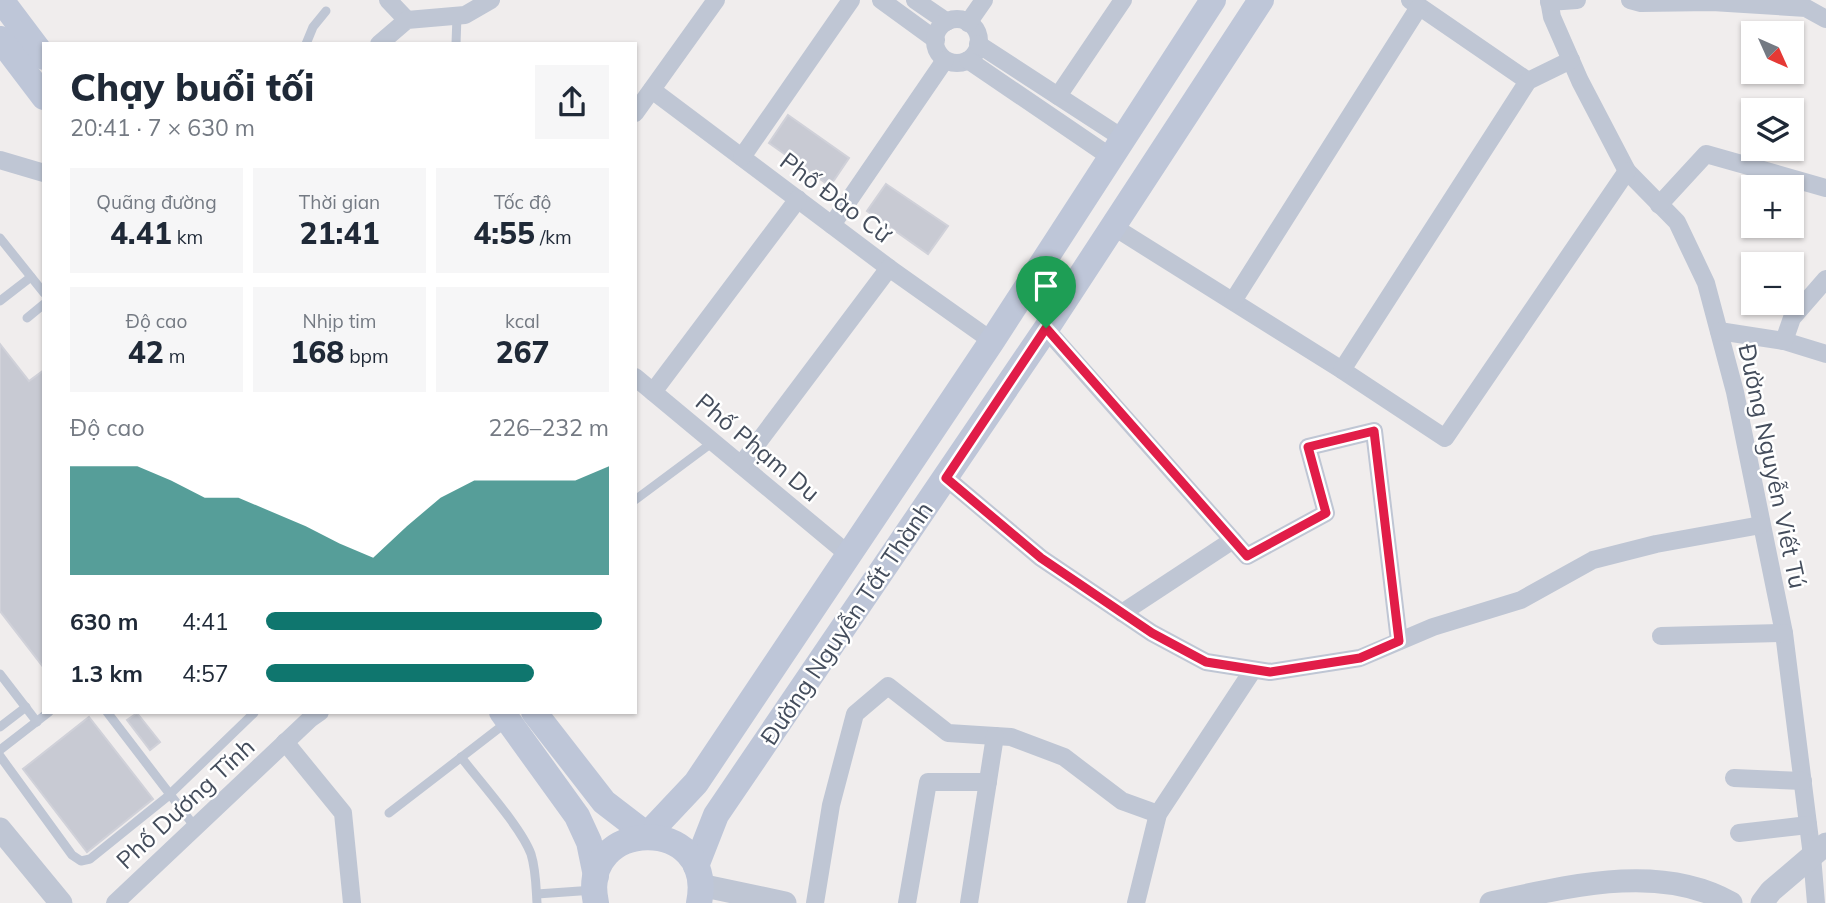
<!DOCTYPE html>
<html lang="vi">
<head>
<meta charset="utf-8">
<style>
  :root { --surface:#fff; --page:#f6f6f7; --text:#1f2937; --muted:#747a83; --accent:#0f766e }
  body { margin:0; font-family:Mulish,sans-serif; background:var(--page); color:var(--text); height:100vh; display:flex; flex-direction:column; font-size:26px; white-space:nowrap }
  * { box-sizing:border-box; margin:0 }
  p { font-size:23px; color:var(--muted) }
  .icon { flex:none; width:38px; height:38px; fill:none; stroke:currentColor; stroke-width:2; stroke-linecap:round; stroke-linejoin:round }
  .map { position:relative; flex:1; overflow:hidden }
  .drawer { position:absolute; left:42px; top:42px; width:595px; height:672px; display:flex; flex-direction:column; background:var(--surface); border-radius:0px; box-shadow:0 2px 5px #0004 }
  .drawer>* { flex:none }
  .needle { width:46px; rotate:135deg }
  .controls { position:absolute; left:1741px; top:21px; display:grid; gap:14px }
  .controls a { display:grid; place-items:center; width:63px; height:63px; border-radius:0px; background:var(--surface); box-shadow:0 2px 5px #0004; font-size:35px }
  .pin { position:absolute; display:grid; place-items:center; width:60px; height:60px; color:#fff; margin:-72px -30px; border-radius:50% 50% 50% 0; rotate:-45deg; box-shadow:0 0 7px #0007 }
  .pin .icon { rotate:45deg }
  .round { display:grid; place-items:center; flex:none; width:74px; height:74px; border-radius:0px; background:var(--page) }
  .summary { display:flex; align-items:center; justify-content:space-between; height:119px; padding:0 28px }
  h1 { font-size:38px; font-weight:800; line-height:52px }
  .stats { display:grid; grid-template-columns:repeat(3,1fr); gap:10px; height:119px; padding:7px 28px }
  .stats div { display:grid; align-content:center; border-radius:0px; background:var(--page); text-align:center }
  .stats b { font-size:30px; font-weight:800 }
  .stats small { font-size:19px; font-weight:400 }
  .stats p { font-size:19px }
  .chart { height:196px; padding:14px 28px }
  .chart p { display:flex; justify-content:space-between }
  .chart svg { width:100%; height:126px; margin-top:7px; fill:var(--accent); opacity:.7 }
  ul { padding:0 28px; list-style:none; font-size:23px }
  li { display:grid; grid-template-columns:112px 84px 1fr; align-items:center; height:52px }
  li i { height:18px; border-radius:9px; background:var(--accent) }
  .map>svg:first-child { display:block }
</style>
</head>
<body>
<div class="map">
<svg width="1826" height="903" viewBox="0 0 1826 903">
  <rect width="100%" height="100%" fill="#f0eded"/>
  <g fill="#c8cad3" stroke="#d0d1d9" stroke-width="2">
    <polygon points="788,115 849,158 830,186 769,143"/>
    <polygon points="886,184 948,226 928,254 867,211"/>
    <polygon points="0,344 29,381 44,370 44,668 0,611"/>
    <polygon points="137,713 160,742 150,750 127,720"/>
    <polygon points="89,717 153,799 87,852 23,769"/>
  </g>
  <g fill="none" stroke-linecap="round" stroke-linejoin="round">
    <g stroke="#bfc6d4" stroke-width="9">
      <polyline points="306,44 313,27 326,11"/>
      <polyline points="456,44 457,16"/>
      <polyline points="0,238 44,293"/>
      <polyline points="0,301 31,277"/>
      <polyline points="27,318 44,304"/>
      <polyline points="635,500 713,442"/>
      <polyline points="0,674 37,722"/>
      <polyline points="107,712 195,827"/>
      <polyline points="0,727 26,707"/>
      <polyline points="0,750 49,712"/>
      <polyline points="0,756 72,855 81,861 90,859 167,797 254,713"/>
      <path d="M461,757C480,782 521,827 531,854C536,870 536,887 537,903"/>
      <polyline points="389,813 507,722"/>
      <polyline points="537,894 594,890"/>
    </g>
    <g stroke="#bfc6d4" stroke-width="18">
      <polyline points="388,0 407,20"/>
      <polyline points="881,0 936,40"/>
      <polyline points="915,0 947,22"/>
      <polyline points="1410,0 1528,81"/>
      <polyline points="1549,0 1552,17 1580,81 1627,171 1677,222 1706,283 1735,392 1784,633 1812,856 1816,903"/>
      <polyline points="1630,0 1641,3 1712,2 1806,8 1826,19"/>
      <polyline points="1549,2 1577,0"/>
      <circle cx="957" cy="41" r="22"/>
      <polyline points="968,23 984,0"/>
      <polyline points="379,44 407,20 465,15 491,0"/>
      <polyline points="978,44 1124,139"/>
      <polyline points="968,60 1112,158"/>
      <polyline points="652,90 889,268 992,341"/>
      <polyline points="1058,96 1123,0"/>
      <polyline points="635,113 716,0"/>
      <polyline points="742,157 851,0"/>
      <polyline points="0,160 44,173"/>
      <polyline points="1659,205 1706,154 1826,188"/>
      <polyline points="832,225 945,60"/>
      <polyline points="1114,227 1342,370 1445,438 1627,171"/>
      <polyline points="1233,301 1419,7"/>
      <polyline points="1046,329 1247,556 1326,513 1308,447 1374,431 1399,641"/>
      <polyline points="1719,331 1784,341 1826,354"/>
      <polyline points="1784,341 1792,318 1826,279"/>
      <polyline points="1342,370 1528,81 1571,60"/>
      <polyline points="635,377 849,555"/>
      <polyline points="653,392 798,199"/>
      <polyline points="741,465 889,268"/>
      <polyline points="946,478 1041,558 1152,633 1206,662 1270,672 1360,658 1433,627 1521,600 1593,560 1656,544 1761,525"/>
      <polyline points="1122,613 1233,540"/>
      <polyline points="1661,636 1784,633"/>
      <polyline points="285,742 343,813 352,903"/>
      <polyline points="1734,778 1803,781"/>
      <polyline points="1739,833 1808,825"/>
      <polyline points="115,903 310,719 320,712"/>
      <polyline points="815,903 831,805 855,714 888,686 948,733 1011,737 1064,757 1122,801 1158,814"/>
      <polyline points="907,903 928,782 988,782"/>
      <polyline points="969,903 995,736"/>
      <polyline points="1136,903 1158,814 1253,670"/>
    </g>
    <g stroke="#bfc6d4" stroke-width="23">
      <polyline points="0,829 61,903"/>
      <polyline points="700,885 785,903"/>
      <path d="M1491,903C1566,887 1659,862 1731,903"/>
      <polyline points="1762,903 1771,891 1826,844"/>
    </g>
    <g stroke="#bec6d8" stroke-width="26">
      <polyline points="1,0 44,57"/>
      <polyline points="0,39 44,97"/>
      <polyline points="502,712 577,816 589,842 596,876"/>
      <polyline points="534,712 604,802 647,835 696,783 992,341 1213,0"/>
      <polyline points="696,866 716,815 1046,329 1261,0"/>
      <path d="M596,903C577,817 717,814 699,903"/>
    </g>
  </g>
  <g fill="none" stroke-linecap="round" stroke-linejoin="round">
    <defs>
      <polygon id="route" points="1046,328 1247,556 1326,513 1308,447 1374,431 1399,641 1360,658 1270,672 1206,662 1152,633 1041,558 946,478"/>
    </defs>
    <use href="#route" stroke="#fff" stroke-width="14"/>
    <use href="#route" stroke="#e11d48" stroke-width="9"/>
  </g>
  <g text-anchor="middle" dominant-baseline="central" stroke-width="5" stroke-linejoin="round" paint-order="stroke">
    <g font-size="24" fill="#444d5c" stroke="#fff">
      <text transform="translate(836 197) rotate(37)">Phố Đào Cừ</text>
      <text transform="translate(758 447) rotate(40)">Phố Phạm Du</text>
      <text transform="translate(1773 466) rotate(78)">Đường Nguyễn Viết Tú</text>
      <text transform="translate(846 623) rotate(-56)">Đường Nguyễn Tất Thành</text>
      <text transform="translate(185 803) rotate(-43)">Phố Dương Tĩnh</text>
    </g>
  </g>
</svg>
<div class="controls">
<a><svg class="needle" viewBox="-14 -14 28 28"><path d="M0-13l5 13h-10z" fill="#e53935"/><path d="M0 13l5-13h-10z" fill="#747a83"/></svg></a>
<a><svg class="icon" aria-label="layers" viewBox="0 0 24 24"><path d="M12 4l9 5-9 5-9-5zM3 14l9 5 9-5"/></svg></a>
<a>+</a>
<a>−</a>
</div>
<div class="pin" style="left:1046px;top:328px;background:#1e9e55"><svg class="icon" aria-label="arrive" viewBox="0 0 24 24"><path d="M6 21V4h12l-3 4 3 4H6"/></svg></div>
<section class="drawer">
<div class="summary"><div><h1>Chạy buổi tối</h1><p>20:41 · 7 × 630 m</p></div><a class="round"><svg class="icon" aria-label="share" viewBox="0 0 24 24"><path d="M12 15V3M7 8l5-5 5 5M5 13v7h14v-7"/></svg></a></div>
<div class="stats">
<div><p>Quãng đường</p><b>4.41<small> km</small></b></div>
<div><p>Thời gian</p><b>21:41</b></div>
<div><p>Tốc độ</p><b>4:55<small> /km</small></b></div>
</div>
<div class="stats">
<div><p>Độ cao</p><b>42<small> m</small></b></div>
<div><p>Nhịp tim</p><b>168<small> bpm</small></b></div>
<div><p>kcal</p><b>267</b></div>
</div>
<div class="chart"><p><span>Độ cao</span>226–232 m</p>
<svg viewBox="0 0 160 44" preserveAspectRatio="none"><path d="M0 44V6L10 6L20 6L30 11L40 17L50 17L60 22L70 27L80 33L90 38L100 27L110 17L120 11L130 11L140 11L150 11L160 6V44z"/></svg>
</div>
<ul>
<li><b>630 m</b>4:41<i style="width:98%"></i></li>
<li><b>1.3 km</b>4:57<i style="width:78%"></i></li>
</ul>
</section>
</div>
</body>
</html>
